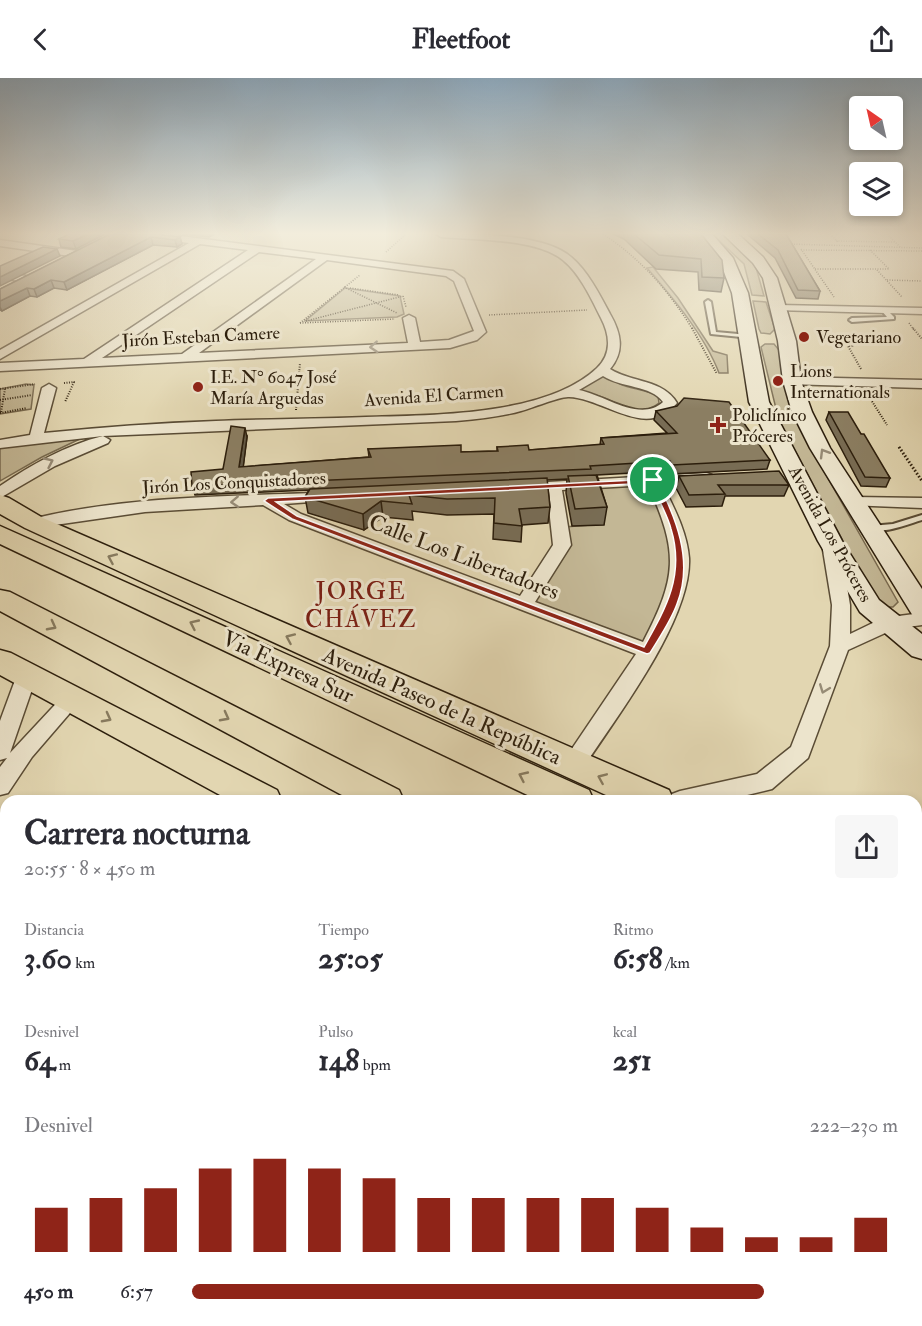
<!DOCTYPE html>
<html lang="es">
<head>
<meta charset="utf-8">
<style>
  :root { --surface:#fff; --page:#f7f7f7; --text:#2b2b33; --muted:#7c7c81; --accent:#8f2418 }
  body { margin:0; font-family:"IM FELL Double Pica",serif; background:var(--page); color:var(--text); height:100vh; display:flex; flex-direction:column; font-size:22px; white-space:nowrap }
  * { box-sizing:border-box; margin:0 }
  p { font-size:20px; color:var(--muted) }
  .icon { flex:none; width:33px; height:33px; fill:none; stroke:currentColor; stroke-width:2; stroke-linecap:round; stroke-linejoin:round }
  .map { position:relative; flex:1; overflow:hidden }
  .sheet { position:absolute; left:0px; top:717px; width:922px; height:531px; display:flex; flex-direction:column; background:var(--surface); border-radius:18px 18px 0 0; box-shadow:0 3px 9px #0003 }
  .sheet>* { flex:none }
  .needle { width:39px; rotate:326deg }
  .buttons { position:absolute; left:849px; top:18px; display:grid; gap:12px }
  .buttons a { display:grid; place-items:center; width:54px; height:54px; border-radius:6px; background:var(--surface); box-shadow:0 3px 9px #0003; font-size:30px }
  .pin { position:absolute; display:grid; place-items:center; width:51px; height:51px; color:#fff; margin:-26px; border:3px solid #fff; border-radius:50%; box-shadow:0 2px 6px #0007 }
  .round { display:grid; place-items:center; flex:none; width:63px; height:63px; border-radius:6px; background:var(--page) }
  .summary { display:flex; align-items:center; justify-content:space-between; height:102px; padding:0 24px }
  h1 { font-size:33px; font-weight:800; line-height:45px }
  .figures { display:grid; grid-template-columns:repeat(3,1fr); gap:9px; height:102px; padding:6px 24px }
  .figures div { display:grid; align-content:center }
  .figures b { font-size:30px; font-weight:800 }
  .figures small { font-size:16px; font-weight:400 }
  .figures p { font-size:16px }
  .chart { height:168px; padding:12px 24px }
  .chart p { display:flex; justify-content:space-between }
  .chart svg { width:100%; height:108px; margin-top:6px; stroke:var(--accent); stroke-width:6 }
  ul { padding:0 24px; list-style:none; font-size:20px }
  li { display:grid; grid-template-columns:96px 72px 1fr; align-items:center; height:45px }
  li i { height:15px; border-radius:8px; background:var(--accent) }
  header { display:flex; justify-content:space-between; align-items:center; height:78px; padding:0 24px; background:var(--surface); font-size:27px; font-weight:800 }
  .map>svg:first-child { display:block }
</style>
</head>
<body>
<header><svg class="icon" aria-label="back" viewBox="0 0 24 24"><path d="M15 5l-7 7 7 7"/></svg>Fleetfoot<svg class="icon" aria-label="share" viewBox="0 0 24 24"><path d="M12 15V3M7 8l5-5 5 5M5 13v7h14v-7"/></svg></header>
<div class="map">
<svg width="922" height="1248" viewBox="0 0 922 1248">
  <rect width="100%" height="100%" fill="#e2d6b1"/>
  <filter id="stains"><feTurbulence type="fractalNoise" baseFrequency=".00333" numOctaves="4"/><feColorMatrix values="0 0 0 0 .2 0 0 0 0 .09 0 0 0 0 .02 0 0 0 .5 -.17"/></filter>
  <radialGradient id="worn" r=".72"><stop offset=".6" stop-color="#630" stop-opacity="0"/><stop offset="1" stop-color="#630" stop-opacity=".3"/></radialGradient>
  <g fill="#c3b795" stroke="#786a50" stroke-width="1.5">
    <polygon points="712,156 724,156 755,186 764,218 752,217 744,186"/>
    <path d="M653,189L678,220L713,273L727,277L728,295H719C705,258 673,220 647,190Z"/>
    <polygon points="345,210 400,218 404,236 397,239 305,243"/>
    <polygon points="753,223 766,224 775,251 770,256 761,255 759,251"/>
    <polygon points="765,266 774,266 779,272 799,349 898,524 893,529 886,529 874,521 779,343 761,269"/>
    <path d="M602,298C610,298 613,303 620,306C632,311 646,312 658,318L659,325C642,339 624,329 607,321C598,316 588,316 579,314V312Z"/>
    <polygon points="26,306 34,307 31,331 0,336 0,311"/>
    <polygon points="84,359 42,379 0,403 0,369"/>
    <polygon points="653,402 680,489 647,573 524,527 564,449 604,446 591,406"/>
    <polygon points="84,1242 260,1242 267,1248 83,1248"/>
  </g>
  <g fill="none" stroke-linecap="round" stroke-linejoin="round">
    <defs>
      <g id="lane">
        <polygon points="708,222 711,224 716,254 749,257 752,259 751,260 711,256 705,224"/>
        <polygon points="882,231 886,231 894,239 894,241 852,244 849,242 852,240 887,239 881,232"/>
        <path d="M922,437V442C908,446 880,458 867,450L871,448L893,446Z"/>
      </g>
      <g id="street">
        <path d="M138,156H165L453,193L464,201L486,254L477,262L450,270L0,293V285L84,281L248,172L200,166L0,281V272L189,165L143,159ZM259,174L316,181L182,276L102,280ZM327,182L446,198L454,203L474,253L449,262L420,264L415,240L409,237L403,240L408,265L199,275Z"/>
        <path d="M436,156C471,156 544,155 571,179C587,192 600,217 610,236C621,255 625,273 610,291C632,305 663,301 677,325C647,363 604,320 569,319C561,318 532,330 521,333C500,339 478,341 456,343L103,358L110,362L108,365L55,388L0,420V408C31,387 66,367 103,358L0,370V362L30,357L42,310L49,306L56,310L44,355C102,349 159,345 216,343C266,341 316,341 366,339C433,337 546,338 597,290C612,276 610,257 601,240C592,222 580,196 564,183C538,160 474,162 441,159ZM603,298C621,310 651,307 663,324C640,345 605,317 579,312Z"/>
        <polygon points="0,162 77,173 82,176 77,179 0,168"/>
        <polygon points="0,194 26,198 31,201 26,204 0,200"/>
        <polygon points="779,227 922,230 922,236 775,232 775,228"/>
        <polygon points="792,299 922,302 922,310 787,306 786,303"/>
        <path d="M707,395L712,397L715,400L712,403L663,407C674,430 687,454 689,480C692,542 615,641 581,693L573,696L565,693L562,687L565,681L636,576L289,442L263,427L145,434L34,450L26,445L28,442C126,417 232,419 332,414L338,416L340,419L338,422L284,426L301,436L520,518L553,467L547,412H513L511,409L513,406ZM648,407C679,475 677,499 643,564L535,524L571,467L562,412Z"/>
        <polygon points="854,419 922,420 922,430 848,427 846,424"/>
        <polygon points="831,461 837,462 840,466 850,527 850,556 883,540 922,535 922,547 894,551 848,572 808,680 772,711 722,723 668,723 672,716 680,713 757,696 791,669 830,568 832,527 822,466 825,462"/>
        <polygon points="27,590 34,592 37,597 10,675 65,616 72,613 79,616 82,621 32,679 8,715 0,717 0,689 7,680 0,682 0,643 17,597 20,592"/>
        <polygon points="0,802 6,805 6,831 0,829"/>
        <polygon points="916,1179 922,1181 922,1219 916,1216"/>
        <polygon points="33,1242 69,1242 67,1248 31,1248"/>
        <polygon points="545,1242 585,1242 587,1248 547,1248"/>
      </g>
      <g id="secondary">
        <polygon points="698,156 712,156 733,180 748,215 769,324 842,463 879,522 922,556 922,581 912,578 860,534 818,463 749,324 732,215 719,181"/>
        <polygon points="723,156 738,156 763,179 777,200 796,263 801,303 812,334 830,370 922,511 922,541 913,538 810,370 792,334 783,303 778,263 763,200 753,185"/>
      </g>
      <g id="primary">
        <polygon points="0,417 9,420 43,440 669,712 674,723 619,723 25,450 0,436"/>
        <polygon points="0,572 11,575 277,712 282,723 231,723 0,597"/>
        <polygon points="916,815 922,817 922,856 916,854"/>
        <polygon points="916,1056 922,1058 922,1110 916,1107"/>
      </g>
      <g id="highway">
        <polygon points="0,448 589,712 594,723 540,723 0,466"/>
        <polygon points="0,512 10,514 399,712 404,723 353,723 0,533"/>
        <polygon points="916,860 922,862 922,905 916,903"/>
        <polygon points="916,976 922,979 922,1027 916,1025"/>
      </g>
    </defs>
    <use href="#lane" stroke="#5a4c35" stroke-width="4"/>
    <use href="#street" stroke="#5a4c35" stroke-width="3"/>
    <use href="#secondary" stroke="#2c1e0c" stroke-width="3"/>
    <use href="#primary" stroke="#2c1e0c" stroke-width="3"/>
    <use href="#highway" stroke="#2c1e0c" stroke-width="3"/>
    <g stroke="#2c1e0c" stroke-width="1.5" stroke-dasharray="1 1.5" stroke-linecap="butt">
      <path d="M603,156C641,181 669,213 693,252"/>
      <polyline points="830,156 838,164"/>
      <polyline points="887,156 901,170"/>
      <polyline points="836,163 895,164"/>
      <polyline points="789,166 922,170"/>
      <polyline points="801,171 834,219"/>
      <polyline points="801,172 922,173"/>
      <polyline points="870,172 889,191"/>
      <polyline points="386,174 406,156"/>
      <polyline points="815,191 889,191"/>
      <polyline points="877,192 902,219"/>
      <polyline points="887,202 922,203"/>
      <polyline points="344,209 397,235"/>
      <polyline points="350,210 399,217"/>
      <polyline points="403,218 406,229"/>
      <polyline points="489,237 587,232"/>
      <polyline points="306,243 403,218"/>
      <polyline points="300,245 360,197"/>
      <polyline points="300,245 395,241"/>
      <polyline points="909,245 914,252"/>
    </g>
    <g stroke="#2c1e0c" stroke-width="2" stroke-dasharray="1 1.5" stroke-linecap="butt">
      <polyline points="692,250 717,296"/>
      <polyline points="913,250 922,261"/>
      <polyline points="849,261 854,268 848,268 861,291"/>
      <polyline points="64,305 74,304 65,324"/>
      <polyline points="0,311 35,306"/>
      <polyline points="868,317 887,347"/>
      <polyline points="0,322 32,317"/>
      <polyline points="296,332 300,285"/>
      <polyline points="1,334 5,311"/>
      <polyline points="0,335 27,330"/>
      <polyline points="899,369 900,371"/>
    </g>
    <polyline stroke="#2c1e0c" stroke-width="3" stroke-dasharray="1.5 2" stroke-linecap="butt" points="899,369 922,403"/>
    <use href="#lane" fill="#ece4cc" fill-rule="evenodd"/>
    <use href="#street" fill="#ece4cc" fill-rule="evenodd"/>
    <use href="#secondary" fill="#ece4cc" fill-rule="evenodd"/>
    <use href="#primary" fill="#e2d6b1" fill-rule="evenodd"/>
    <use href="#highway" fill="#e2d6b1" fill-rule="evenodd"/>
  </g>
  <g fill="#786c54" stroke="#2c1e0c" stroke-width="1.5">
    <polygon points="105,156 76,171 61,169 59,161"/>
    <polygon points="110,156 180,159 182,166 177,169 153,167 67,212 54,210 37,219 30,218 2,233 0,232 0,211"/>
    <polygon points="183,156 215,156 209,159"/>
    <polygon points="613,156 701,156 724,200 721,214 699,212 698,194 656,191 624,161"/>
    <polygon points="747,156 786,156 820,213 818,221 796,220 775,180"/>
    <polygon points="656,333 770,382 767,391 670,396 668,393 597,397 607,429 604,447 572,448 566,415 567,401 547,402 550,429 548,445 522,447 521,464 493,461 494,436 447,437 412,433 413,442 383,439 364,452 308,435 305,419 309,412 195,417 192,408 223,391 247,359 243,389 369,379 368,371 461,374 497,373 497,369 529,372 600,367 601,360 667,355 654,342"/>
    <polygon points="829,334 861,356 890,400 886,409 861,408 826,342"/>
    <polygon points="679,398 789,407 784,418 725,418 722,428 686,429 676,410"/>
  </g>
  <g fill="#615845" stroke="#2c1e0c" stroke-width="1.5">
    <polygon points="88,156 105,156 76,171 73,163"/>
    <polygon points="151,159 153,167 67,212 64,204"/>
    <polygon points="180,159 182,166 177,169 175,162"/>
    <polygon points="57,171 60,178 0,208 0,199"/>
    <polygon points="51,202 54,210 37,219 34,211"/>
    <polygon points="27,210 30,218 2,233 0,229 0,223"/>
    <polygon points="245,350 247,359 242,399 239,389"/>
    <polygon points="381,423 383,439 364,452 363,436"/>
  </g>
  <g fill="#8b7e62" stroke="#2c1e0c" stroke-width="1.5">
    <polygon points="69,156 88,156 73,163 59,161"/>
    <polygon points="110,156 157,156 180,159 175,162 151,159 64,204 51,202 34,211 27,210 0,223 0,211"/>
    <polygon points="634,156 701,156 722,182 724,200 702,199 701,181 659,177"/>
    <polygon points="758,156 786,156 820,213 798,212 778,172"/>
    <polygon points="43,169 57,171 0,199 0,188"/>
    <polygon points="684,320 729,324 770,382 672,387 670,383 590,388 591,391 192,408 191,394 223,391 231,348 245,350 239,389 371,379 368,371 461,367 461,374 498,373 497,369 528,367 529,372 604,366 601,360 677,355 656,333 677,328"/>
    <polygon points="829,334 848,334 861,356 864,356 890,400 865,399"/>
    <polygon points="779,393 789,407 718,407 725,416 689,417 679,398"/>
    <polygon points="596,397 607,429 575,431 568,398"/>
    <polygon points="547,400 550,429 519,431 522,448 494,445 495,420 447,421 409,417 412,426 381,423 363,436 305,419 310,411"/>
  </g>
  <defs><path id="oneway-chevron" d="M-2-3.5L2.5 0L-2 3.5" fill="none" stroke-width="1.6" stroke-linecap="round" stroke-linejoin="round" transform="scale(1.5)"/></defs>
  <g stroke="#968b76">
    <use href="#oneway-chevron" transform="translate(374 269) rotate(177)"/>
    <use href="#oneway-chevron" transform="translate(824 375) rotate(-121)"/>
    <use href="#oneway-chevron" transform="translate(49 384) rotate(-25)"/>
    <use href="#oneway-chevron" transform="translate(235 424) rotate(177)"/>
    <use href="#oneway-chevron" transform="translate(824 611) rotate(111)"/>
  </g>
  <g stroke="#877a5e">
    <use href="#oneway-chevron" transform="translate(112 480) rotate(-156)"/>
    <use href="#oneway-chevron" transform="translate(194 546) rotate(-155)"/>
    <use href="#oneway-chevron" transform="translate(52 548) rotate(28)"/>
    <use href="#oneway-chevron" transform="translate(290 560) rotate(-156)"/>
    <use href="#oneway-chevron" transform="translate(225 639) rotate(28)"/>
    <use href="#oneway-chevron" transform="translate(107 640) rotate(28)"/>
    <use href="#oneway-chevron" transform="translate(523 698) rotate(-155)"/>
    <use href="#oneway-chevron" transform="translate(602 700) rotate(-157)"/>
  </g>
  <linearGradient id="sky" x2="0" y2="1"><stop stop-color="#8da8bc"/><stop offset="0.47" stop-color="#f2eddc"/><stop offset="1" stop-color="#f2eddc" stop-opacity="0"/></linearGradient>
  <rect width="922" height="331" fill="url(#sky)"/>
  <path fill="#8f2418" stroke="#fff" stroke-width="1.5" fill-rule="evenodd" d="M656,401C676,439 694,483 677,526C671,543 659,560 650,575L647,576L292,441L264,423L268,420ZM651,405C657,420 667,435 671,451C685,497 666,530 644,569L297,438L276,424Z"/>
  <g fill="#8f2418" stroke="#ece4cc" stroke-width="2">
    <circle cx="804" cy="259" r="6"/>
    <circle cx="778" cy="303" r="6"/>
    <circle cx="198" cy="309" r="6"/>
    <path d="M715 338h6v6h6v6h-6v6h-6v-6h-6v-6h6z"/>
  </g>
  <g text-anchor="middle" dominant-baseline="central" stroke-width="6" stroke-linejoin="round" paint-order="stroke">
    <g font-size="18" fill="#2c1e0c" stroke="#ece4cc">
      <text transform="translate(201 259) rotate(-3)">Jirón Esteban Camere</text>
      <text transform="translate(434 318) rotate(-4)">Avenida El Carmen</text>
      <text transform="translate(234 405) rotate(-3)">Jirón Los Conquistadores</text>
      <text transform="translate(830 456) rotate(61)">Avenida Los Próceres</text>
    </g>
    <g font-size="18" fill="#2c1e0c" stroke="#ece4cc" text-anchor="start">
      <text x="816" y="259">Vegetariano</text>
      <text x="790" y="293">Lions<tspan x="790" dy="21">Internationals</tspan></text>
      <text x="210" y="299">I.E. N° 6047 José<tspan x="210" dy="21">María Arguedas</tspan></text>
      <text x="732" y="337">Policlínico<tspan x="732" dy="21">Próceres</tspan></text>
    </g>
    <g font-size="22" fill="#2c1e0c" stroke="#ece4cc">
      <text transform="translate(464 479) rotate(21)">Calle Los Libertadores</text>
      <text transform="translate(288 589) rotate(25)">Via Expresa Sur</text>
      <text transform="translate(442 628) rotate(24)">Avenida Paseo de la República</text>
    </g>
    <g font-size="24" letter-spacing="1.5" fill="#7a1f14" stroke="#ece4cc">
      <text x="361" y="513">JORGE<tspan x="361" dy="28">CHÁVEZ</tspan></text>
    </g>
  </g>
  <rect width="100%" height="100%" filter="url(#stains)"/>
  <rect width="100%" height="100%" fill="url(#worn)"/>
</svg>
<div class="buttons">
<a><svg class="needle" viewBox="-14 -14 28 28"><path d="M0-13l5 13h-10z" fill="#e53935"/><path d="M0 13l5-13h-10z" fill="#7c7c81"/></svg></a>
<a><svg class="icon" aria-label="layers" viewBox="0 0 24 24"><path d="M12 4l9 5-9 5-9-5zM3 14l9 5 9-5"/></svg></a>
</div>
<div class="pin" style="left:653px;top:402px;background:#1e9e55"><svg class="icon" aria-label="arrive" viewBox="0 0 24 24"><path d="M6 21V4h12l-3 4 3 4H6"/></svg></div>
<section class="sheet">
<div class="summary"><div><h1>Carrera nocturna</h1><p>20:55 · 8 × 450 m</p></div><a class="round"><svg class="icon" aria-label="share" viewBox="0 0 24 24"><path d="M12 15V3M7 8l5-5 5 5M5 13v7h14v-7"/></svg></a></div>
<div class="figures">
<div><p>Distancia</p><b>3.60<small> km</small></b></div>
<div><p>Tiempo</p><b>25:05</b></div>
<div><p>Ritmo</p><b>6:58<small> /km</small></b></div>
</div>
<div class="figures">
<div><p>Desnivel</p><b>64<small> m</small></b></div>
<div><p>Pulso</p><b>148<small> bpm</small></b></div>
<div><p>kcal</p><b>251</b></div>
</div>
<div class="chart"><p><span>Desnivel</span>222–230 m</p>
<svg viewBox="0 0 160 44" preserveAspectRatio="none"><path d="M5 44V26M15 44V22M25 44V18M35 44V10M45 44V6M55 44V10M65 44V14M75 44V22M85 44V22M95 44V22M105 44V22M115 44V26M125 44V34M135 44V38M145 44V38M155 44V30"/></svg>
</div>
<ul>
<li><b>450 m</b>6:57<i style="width:81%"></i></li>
</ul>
</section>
</div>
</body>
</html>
